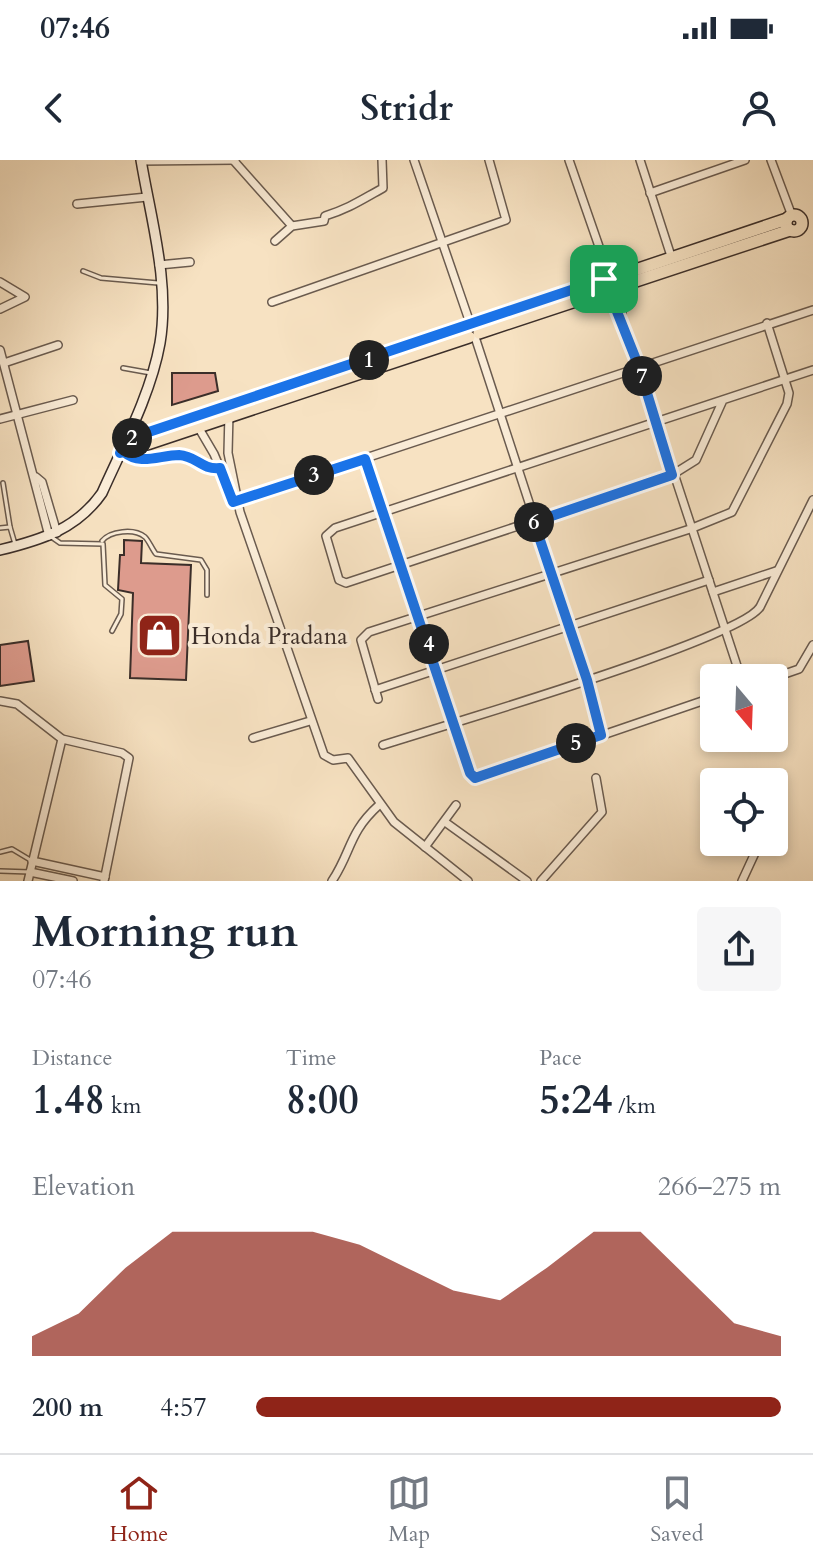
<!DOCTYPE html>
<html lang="en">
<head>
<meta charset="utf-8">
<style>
  :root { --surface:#fff; --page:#f6f6f7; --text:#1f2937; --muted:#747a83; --line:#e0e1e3; --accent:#8f2418 }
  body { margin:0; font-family:Cardo,serif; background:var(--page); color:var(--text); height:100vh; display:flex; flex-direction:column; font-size:30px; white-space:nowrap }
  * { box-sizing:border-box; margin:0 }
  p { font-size:26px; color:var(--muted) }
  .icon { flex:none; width:44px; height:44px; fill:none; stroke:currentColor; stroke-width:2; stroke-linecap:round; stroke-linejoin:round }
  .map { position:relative; height:721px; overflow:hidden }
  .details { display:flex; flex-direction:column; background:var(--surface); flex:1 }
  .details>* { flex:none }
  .needle { width:52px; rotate:161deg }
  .fabs { position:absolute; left:700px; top:504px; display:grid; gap:16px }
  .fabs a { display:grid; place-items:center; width:88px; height:88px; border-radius:8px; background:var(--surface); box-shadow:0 4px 12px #0003; font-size:40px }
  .pin { position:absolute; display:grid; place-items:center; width:68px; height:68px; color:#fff; margin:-34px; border-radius:16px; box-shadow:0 4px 12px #0006 }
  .km { position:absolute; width:40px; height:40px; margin:-20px; border-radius:50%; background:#222; color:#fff; font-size:22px; line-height:40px; text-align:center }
  .round { display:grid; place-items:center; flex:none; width:84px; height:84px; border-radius:8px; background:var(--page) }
  .head { display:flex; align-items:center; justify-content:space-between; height:136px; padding:0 32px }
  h1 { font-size:44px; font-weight:700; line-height:60px }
  .metrics { display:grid; grid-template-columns:repeat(3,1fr); gap:12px; height:136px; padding:8px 32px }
  .metrics div { display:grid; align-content:center }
  .metrics b { font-size:40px; font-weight:700 }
  .metrics small { font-size:22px; font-weight:400 }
  .metrics p { font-size:22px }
  .chart { height:224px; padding:16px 32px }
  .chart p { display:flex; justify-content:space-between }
  .chart svg { width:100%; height:144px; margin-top:8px; fill:var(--accent); opacity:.7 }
  ul { padding:0 32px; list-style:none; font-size:26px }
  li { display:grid; grid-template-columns:128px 96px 1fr; align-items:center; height:60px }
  li i { height:20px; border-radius:10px; background:var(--accent) }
  .status { display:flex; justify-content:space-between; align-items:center; height:56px; padding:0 40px; background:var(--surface); direction:ltr }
  .status svg { height:22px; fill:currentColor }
  header { display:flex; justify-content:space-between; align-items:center; height:104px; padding:0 32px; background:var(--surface); font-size:36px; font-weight:700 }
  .tab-bar { display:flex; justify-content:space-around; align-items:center; height:112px; border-top:2px solid var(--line); background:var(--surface); font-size:22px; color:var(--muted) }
  .tab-bar a { display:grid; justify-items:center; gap:4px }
  .tab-bar .current { color:var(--accent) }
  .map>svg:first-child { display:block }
</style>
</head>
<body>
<div class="status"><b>07:46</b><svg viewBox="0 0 49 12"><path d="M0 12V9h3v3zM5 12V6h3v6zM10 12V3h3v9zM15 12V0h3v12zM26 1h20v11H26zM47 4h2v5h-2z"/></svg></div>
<header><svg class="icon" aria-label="back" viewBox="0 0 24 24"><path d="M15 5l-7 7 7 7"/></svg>Stridr<svg class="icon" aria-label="person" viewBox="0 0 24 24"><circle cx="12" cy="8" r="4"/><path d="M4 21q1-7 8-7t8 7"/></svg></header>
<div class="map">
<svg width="813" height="721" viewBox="0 0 813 721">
  <rect width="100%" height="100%" fill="#f7e2c2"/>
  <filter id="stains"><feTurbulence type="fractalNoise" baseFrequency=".0025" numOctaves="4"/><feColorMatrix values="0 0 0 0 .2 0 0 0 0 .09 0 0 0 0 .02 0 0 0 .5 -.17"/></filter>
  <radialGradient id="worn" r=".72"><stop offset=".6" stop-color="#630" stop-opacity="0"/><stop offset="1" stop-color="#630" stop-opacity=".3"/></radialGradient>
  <g fill="#dd9b8d" stroke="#3b2e29" stroke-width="2">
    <polygon points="172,213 215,213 218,231 172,245"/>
    <polygon points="124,380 142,381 141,403 191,405 186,520 130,518 133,433 118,430 120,395 124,395"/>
    <polygon points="28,481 34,521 0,526 0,485"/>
  </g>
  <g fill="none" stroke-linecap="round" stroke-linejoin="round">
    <defs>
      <g id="lane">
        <polyline points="83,111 101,118 158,123"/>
        <polyline points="123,208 151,213"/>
        <path d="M126,293C141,305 160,295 178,295C196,295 201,310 220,308"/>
        <polyline points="3,323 10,367"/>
        <polyline points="0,368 10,367 15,384"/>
        <polyline points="50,376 60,383 103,384 105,425 122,439 121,454 112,471"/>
        <path d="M102,381C110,371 134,368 145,377C149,381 152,389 156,394L201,400L207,410V435"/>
        <polyline points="0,692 12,689 32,701"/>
        <polyline points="0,711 30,712"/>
      </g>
      <g id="street">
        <polyline points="414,0 470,163"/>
        <polyline points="569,0 603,98 601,112 639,207 741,518"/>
        <polyline points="640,0 671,96"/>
        <polyline points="771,0 792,56"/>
        <polyline points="141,1 235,0"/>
        <polyline points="234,1 292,66"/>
        <polyline points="650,33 745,0"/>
        <polyline points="77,44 147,37"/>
        <path d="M275,81L292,66L324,61L325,56C350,48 361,40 383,28L382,0"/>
        <path d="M603,98C617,109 626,139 621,157"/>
        <polyline points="159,105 190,102"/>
        <polyline points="0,122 25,137 0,149"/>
        <polyline points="272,142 506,60 489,0"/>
        <polyline points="475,177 587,520 601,575"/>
        <polyline points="0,190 49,376"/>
        <polyline points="4,203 58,185"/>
        <polyline points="723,240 696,300 672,315 346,423 339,420 326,376 335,368 813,210"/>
        <polyline points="229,253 228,293 240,352 324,595 333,600 348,598 394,662 468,721"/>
        <polyline points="0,259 73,240"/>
        <polyline points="197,265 214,294 235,344"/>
        <path d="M365,299L454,563C501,548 742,476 760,447L813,340"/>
        <polyline points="36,317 42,322 57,373"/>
        <polyline points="233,342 813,150"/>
        <polyline points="713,432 776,411"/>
        <polyline points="773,518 799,509 813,485"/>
        <polyline points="375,530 709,420"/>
        <polyline points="378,539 361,480 369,472 690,369 732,352 787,244 789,233 767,163"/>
        <polyline points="0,541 17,544 62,579 122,593 129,598 104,721"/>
        <polyline points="253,578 310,561"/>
        <polyline points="383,585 454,563 470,613 477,618 714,537"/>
        <polyline points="445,662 527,721"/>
        <polyline points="425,687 456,645"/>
        <polyline points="32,701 105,717"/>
        <polyline points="30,712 73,721"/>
        <polyline points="28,721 62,579"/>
        <path d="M332,721C352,691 348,673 379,645"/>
        <polyline points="541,721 602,652 596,618"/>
        <polyline points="742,721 760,682"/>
      </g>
      <path id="secondary" d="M0,390C41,380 77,369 102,333C123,286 151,234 160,183C170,123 151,60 141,0"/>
      <g id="primary">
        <circle cx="794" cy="63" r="8"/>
        <polyline points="475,164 787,59"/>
        <polyline points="479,173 790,70"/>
        <polyline points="125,280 466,167"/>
        <polyline points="120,293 469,177"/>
      </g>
    </defs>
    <use href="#lane" stroke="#6a5b4f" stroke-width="6"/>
    <use href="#street" stroke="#6a5b4f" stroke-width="10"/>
    <use href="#secondary" stroke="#3b2e29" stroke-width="12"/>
    <use href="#primary" stroke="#3b2e29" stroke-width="14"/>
    <use href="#lane" stroke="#faecd7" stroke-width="3"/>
    <use href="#street" stroke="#faecd7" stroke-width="7"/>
    <use href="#secondary" stroke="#faecd7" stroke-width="9"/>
    <use href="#primary" stroke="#f7e2c2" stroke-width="11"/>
  </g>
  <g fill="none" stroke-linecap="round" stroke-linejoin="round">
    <defs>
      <path id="route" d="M604,119L639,207L672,315L534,362L587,520L601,575L475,618L470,613L365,299L233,342L220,308C201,310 197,296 179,295C160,295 140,306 124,292L120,293L125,280Z"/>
    </defs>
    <use href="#route" stroke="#fff" stroke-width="16"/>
    <use href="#route" stroke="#1a73e8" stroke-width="10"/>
  </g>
  <defs>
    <symbol id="shop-square" viewBox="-11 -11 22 22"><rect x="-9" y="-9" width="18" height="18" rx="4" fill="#8f2418" stroke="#faecd7"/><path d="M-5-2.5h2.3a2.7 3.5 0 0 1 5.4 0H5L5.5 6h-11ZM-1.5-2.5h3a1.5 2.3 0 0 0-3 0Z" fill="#fff"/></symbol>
  </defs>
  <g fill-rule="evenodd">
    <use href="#shop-square" x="134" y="450" width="51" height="51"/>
  </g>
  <g text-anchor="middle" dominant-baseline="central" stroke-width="8" stroke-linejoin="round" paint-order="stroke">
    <g font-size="24" fill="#3b2e29" stroke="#faecd7" text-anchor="start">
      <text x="191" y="476">Honda Pradana</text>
    </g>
  </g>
  <rect width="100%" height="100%" filter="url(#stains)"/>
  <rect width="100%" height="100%" fill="url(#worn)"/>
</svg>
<div class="fabs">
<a><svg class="needle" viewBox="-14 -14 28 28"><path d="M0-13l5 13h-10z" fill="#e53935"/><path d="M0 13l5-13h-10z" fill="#747a83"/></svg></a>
<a><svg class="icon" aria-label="locate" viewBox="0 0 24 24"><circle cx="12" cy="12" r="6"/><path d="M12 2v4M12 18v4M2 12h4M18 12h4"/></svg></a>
</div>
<div class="pin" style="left:604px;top:119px;background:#1e9e55"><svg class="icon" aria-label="arrive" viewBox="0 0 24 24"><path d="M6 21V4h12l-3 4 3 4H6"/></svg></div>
<b class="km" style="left:369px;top:200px">1</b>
<b class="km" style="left:132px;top:278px">2</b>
<b class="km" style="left:314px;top:315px">3</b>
<b class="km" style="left:429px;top:484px">4</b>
<b class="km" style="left:576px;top:583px">5</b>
<b class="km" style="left:534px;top:362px">6</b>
<b class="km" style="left:642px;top:216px">7</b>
</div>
<section class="details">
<div class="head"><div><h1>Morning run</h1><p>07:46</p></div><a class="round"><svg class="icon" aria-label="share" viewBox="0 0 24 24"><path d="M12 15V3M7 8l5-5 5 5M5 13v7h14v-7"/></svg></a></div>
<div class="metrics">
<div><p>Distance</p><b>1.48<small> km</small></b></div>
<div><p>Time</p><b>8:00</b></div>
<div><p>Pace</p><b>5:24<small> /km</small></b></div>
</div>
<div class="chart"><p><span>Elevation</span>266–275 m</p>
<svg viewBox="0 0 160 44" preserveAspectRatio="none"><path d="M0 44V38L10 31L20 17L30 6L40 6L50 6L60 6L70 10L80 17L90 24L100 27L110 17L120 6L130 6L140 20L150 34L160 38V44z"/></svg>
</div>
<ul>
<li><b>200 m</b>4:57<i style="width:100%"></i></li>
</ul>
</section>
<nav class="tab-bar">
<a class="current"><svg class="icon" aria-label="home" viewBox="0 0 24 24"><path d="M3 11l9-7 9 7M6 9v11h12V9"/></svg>Home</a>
<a><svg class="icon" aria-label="map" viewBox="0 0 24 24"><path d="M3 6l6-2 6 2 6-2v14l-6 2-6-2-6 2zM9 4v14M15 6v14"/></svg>Map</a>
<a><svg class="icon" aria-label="saved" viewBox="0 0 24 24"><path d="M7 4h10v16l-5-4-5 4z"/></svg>Saved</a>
</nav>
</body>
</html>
